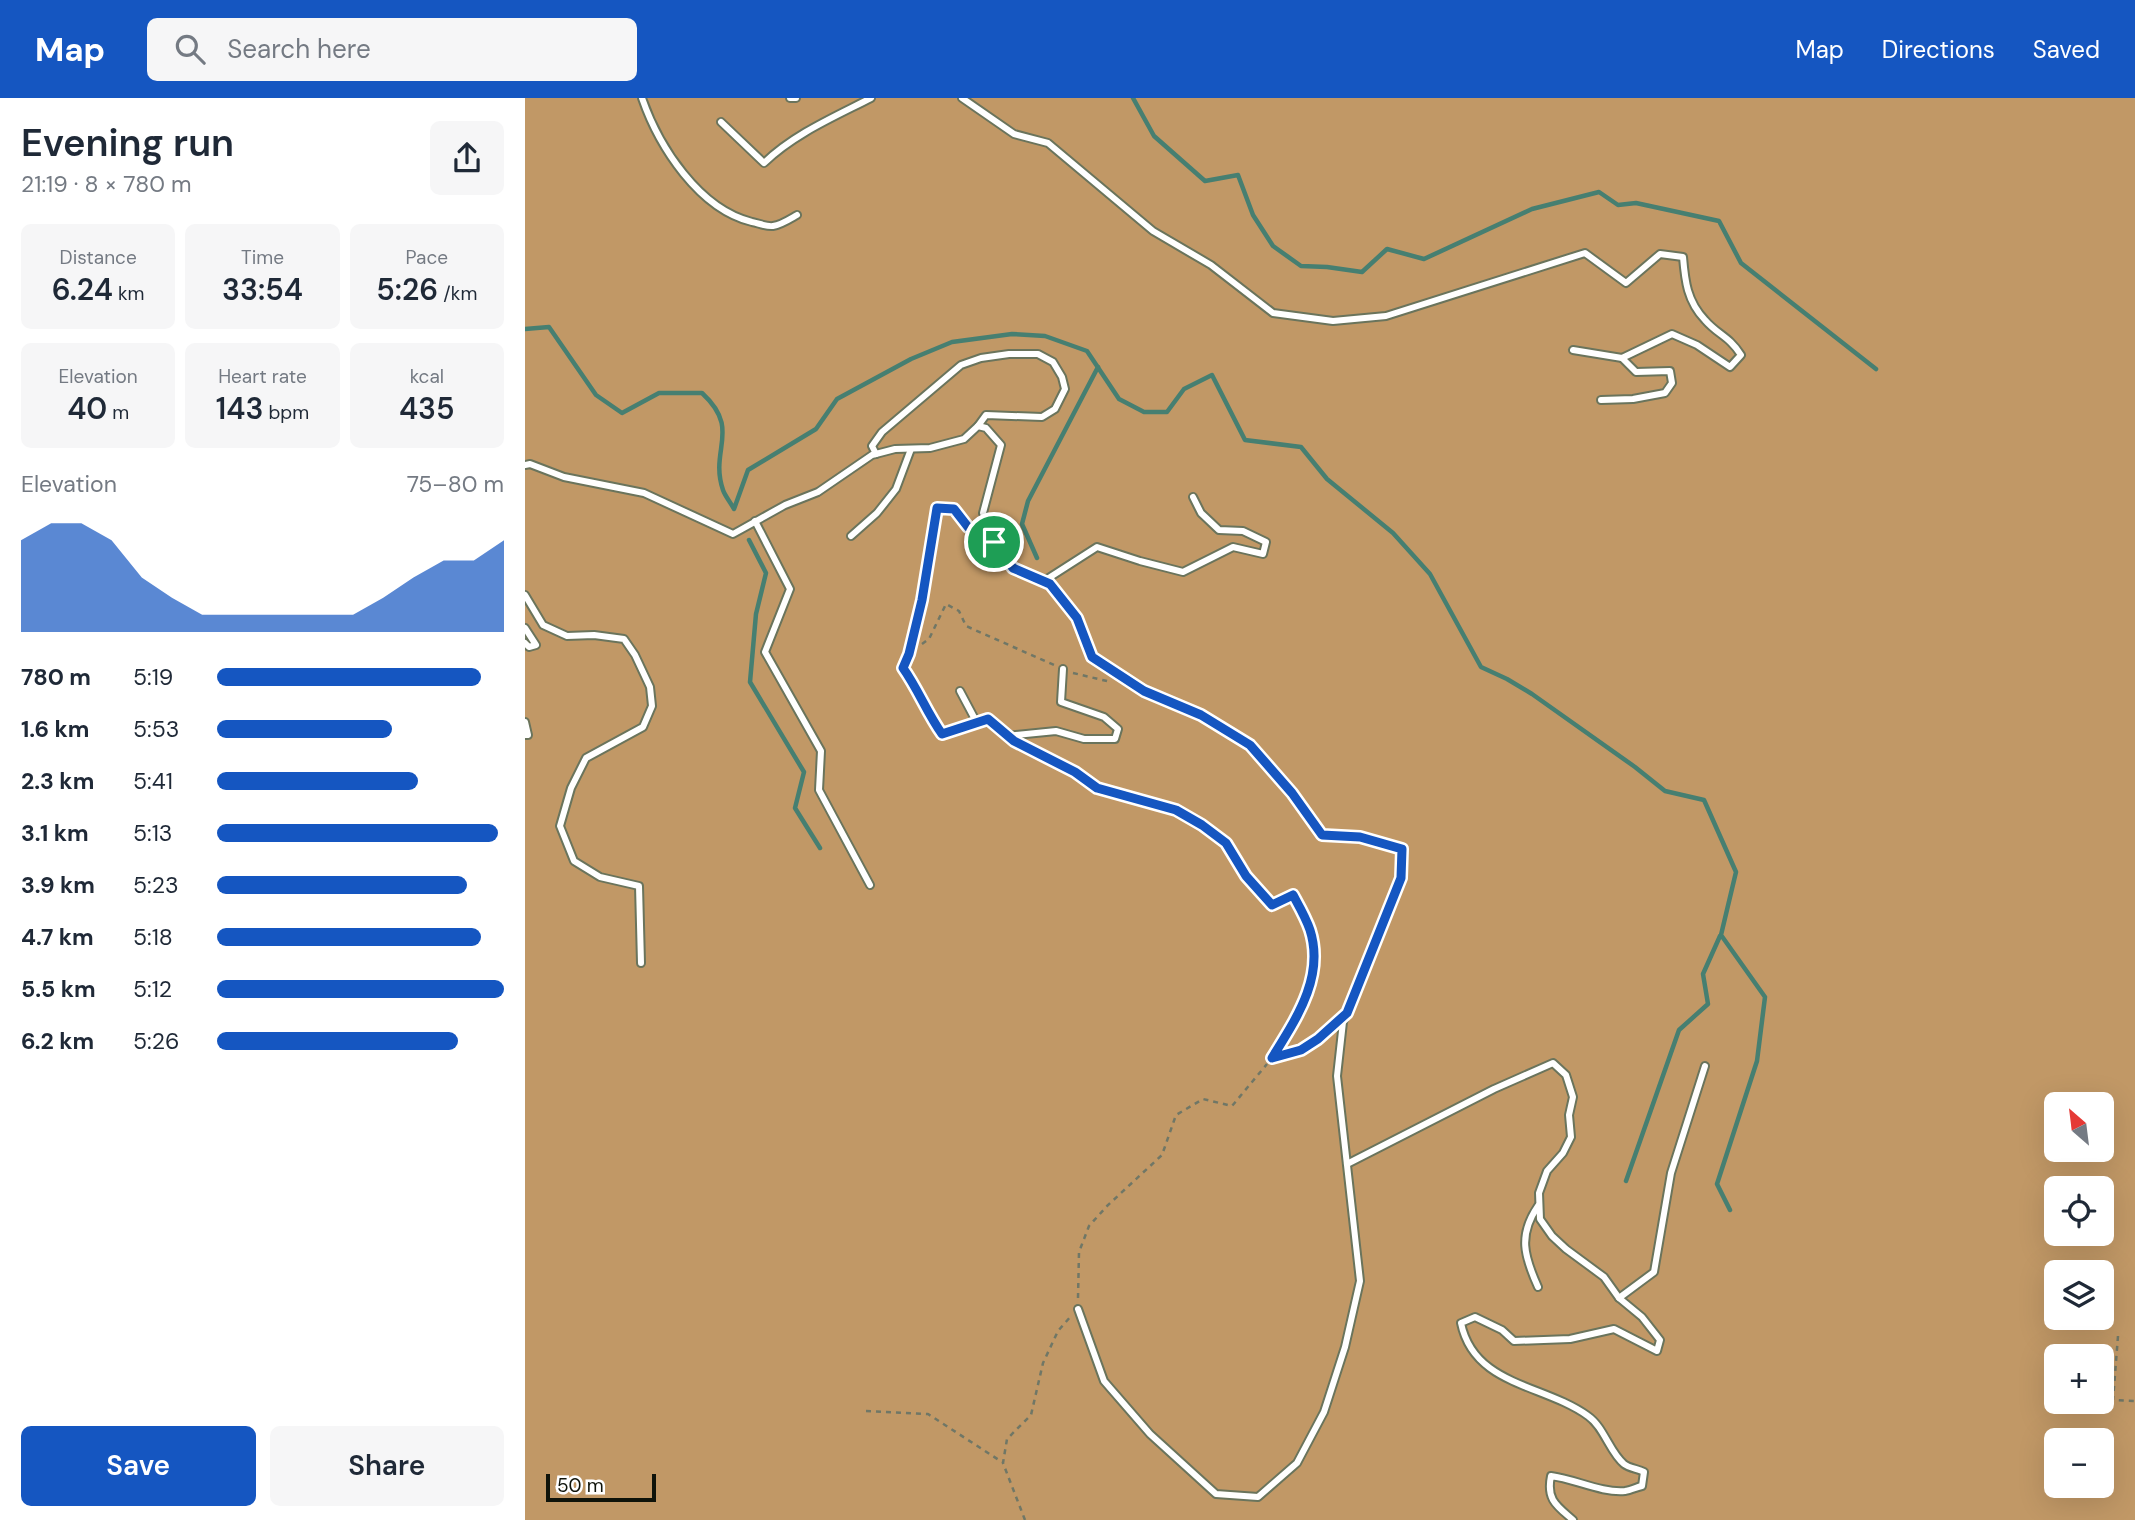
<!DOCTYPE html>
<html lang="en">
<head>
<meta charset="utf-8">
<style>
  :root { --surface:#fff; --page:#f6f6f7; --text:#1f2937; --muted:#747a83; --accent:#1556c1 }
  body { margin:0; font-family:"DM Sans",sans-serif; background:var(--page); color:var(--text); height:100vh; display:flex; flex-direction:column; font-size:26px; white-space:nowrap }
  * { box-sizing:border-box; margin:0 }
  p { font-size:23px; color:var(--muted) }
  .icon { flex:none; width:38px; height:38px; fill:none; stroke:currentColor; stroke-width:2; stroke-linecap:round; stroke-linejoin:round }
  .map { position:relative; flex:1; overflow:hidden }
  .details { display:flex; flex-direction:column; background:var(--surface); width:525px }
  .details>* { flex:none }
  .needle { width:46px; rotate:332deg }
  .fabs { position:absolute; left:1519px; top:994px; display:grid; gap:14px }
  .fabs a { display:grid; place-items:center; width:70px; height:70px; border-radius:10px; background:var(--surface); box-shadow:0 7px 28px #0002; font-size:35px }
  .scale { position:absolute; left:21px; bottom:18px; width:110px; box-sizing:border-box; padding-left:7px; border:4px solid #0f130a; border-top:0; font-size:19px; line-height:24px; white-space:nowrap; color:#0f130a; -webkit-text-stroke:5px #fff; paint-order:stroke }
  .pin { position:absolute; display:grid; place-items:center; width:60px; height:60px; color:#fff; margin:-30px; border:4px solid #fff; border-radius:50%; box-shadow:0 2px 7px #0007 }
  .round { display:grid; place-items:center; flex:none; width:74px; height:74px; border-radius:10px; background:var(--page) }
  .headline { display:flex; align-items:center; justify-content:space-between; height:119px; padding:0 21px }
  h1 { font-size:38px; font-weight:600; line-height:52px }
  .figures { display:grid; grid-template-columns:repeat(3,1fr); gap:10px; height:119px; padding:7px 21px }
  .figures div { display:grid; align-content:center; border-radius:10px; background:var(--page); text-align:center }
  .figures b { font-size:30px; font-weight:600 }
  .figures small { font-size:19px; font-weight:400 }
  .figures p { font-size:19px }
  .chart { height:196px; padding:14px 21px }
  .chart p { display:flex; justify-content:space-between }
  .chart svg { width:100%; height:126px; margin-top:7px; fill:var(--accent); opacity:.7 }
  .primary-button { display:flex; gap:14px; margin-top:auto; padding:14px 21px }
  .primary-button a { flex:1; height:80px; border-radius:10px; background:var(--accent); color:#fff; font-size:28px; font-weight:600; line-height:80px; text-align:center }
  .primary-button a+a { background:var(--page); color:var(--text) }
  ul { padding:0 21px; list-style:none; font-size:23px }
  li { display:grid; grid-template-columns:112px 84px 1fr; align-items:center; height:52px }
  li i { height:18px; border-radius:9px; background:var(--accent) }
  header { display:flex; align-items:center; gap:42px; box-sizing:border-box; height:98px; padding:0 35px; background:var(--accent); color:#fff }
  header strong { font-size:33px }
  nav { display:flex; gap:38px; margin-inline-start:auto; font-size:24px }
  .search { width:490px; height:63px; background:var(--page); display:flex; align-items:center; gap:18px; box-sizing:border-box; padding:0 24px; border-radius:10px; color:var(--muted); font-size:26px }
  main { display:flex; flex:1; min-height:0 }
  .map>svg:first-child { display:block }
</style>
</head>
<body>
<header>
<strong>Map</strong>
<div class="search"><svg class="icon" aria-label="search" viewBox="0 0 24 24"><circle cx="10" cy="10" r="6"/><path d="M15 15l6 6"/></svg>Search here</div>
<nav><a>Map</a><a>Directions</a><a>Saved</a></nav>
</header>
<main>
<section class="details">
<div class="headline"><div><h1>Evening run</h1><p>21:19 · 8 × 780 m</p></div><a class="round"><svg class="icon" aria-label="share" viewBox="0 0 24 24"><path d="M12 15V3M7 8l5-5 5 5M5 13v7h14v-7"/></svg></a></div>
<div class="figures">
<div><p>Distance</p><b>6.24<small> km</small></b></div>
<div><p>Time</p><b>33:54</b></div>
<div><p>Pace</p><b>5:26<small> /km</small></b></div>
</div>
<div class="figures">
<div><p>Elevation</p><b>40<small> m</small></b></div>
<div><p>Heart rate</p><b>143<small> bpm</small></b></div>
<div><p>kcal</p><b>435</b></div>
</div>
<div class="chart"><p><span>Elevation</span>75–80 m</p>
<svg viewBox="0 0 160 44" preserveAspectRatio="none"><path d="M0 44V12L10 6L20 6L30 12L40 25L50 32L60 38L70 38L80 38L90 38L100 38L110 38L120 32L130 25L140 19L150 19L160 12V44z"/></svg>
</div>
<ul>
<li><b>780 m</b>5:19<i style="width:92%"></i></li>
<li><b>1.6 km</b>5:53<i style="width:61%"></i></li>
<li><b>2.3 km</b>5:41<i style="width:70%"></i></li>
<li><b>3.1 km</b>5:13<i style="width:98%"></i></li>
<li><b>3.9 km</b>5:23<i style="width:87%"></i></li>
<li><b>4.7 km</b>5:18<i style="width:92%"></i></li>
<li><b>5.5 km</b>5:12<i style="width:100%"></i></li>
<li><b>6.2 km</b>5:26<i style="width:84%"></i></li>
</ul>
<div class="primary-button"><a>Save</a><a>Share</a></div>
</section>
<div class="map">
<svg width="1610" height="1422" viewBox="0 0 1610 1422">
  <rect width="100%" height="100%" fill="#dee8ce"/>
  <path fill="#c19866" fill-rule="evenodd" d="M0,0H1610V1422H0ZM1531,1006H1577V1052H1531ZM1531,1090H1577V1136H1531ZM1531,1174H1577V1220H1531ZM1531,1258H1577V1304H1531ZM1531,1342H1577V1388H1531Z"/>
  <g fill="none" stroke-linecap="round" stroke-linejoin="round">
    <g stroke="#467f71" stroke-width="4.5">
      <polyline points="608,0 629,38 680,83 713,77 728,117 748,148 776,168 802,169 837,174 862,151 899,161 1007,111 1074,94 1093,107 1111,105 1194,123 1216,165 1351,271"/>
      <path d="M0,231L24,229L71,297L97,315L134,295H177C217,332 184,351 198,392C200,398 206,405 209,411L223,372L291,331L312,301L386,261L427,244L487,236L520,238L562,253L594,301L619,314H642L659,291L687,277L720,342L776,349L802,381L868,435L905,476L956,569L982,581L1007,596L1110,669L1140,693L1179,702L1211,774L1196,837L1240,899L1232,963L1192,1086L1205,1112"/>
      <polyline points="224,442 241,475 231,516 225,584 279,674 270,710 295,750"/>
      <polyline points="512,460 497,426 503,403 573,269"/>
      <polyline points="1101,1083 1154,932 1183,906 1178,876 1195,838"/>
    </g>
    <defs>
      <g id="service">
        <path d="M117,0C134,49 174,111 227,124C233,125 242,129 248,128C256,127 265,121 272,117"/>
        <polyline points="265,0 271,0"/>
        <path d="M437,0L489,36L523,45L628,133L686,167L748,215L808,223L861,218L1060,155L1101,185L1135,156L1158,159C1160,183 1162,203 1180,222C1193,237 1204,238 1216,257L1205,269L1172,247L1147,236L1097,260L1111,274L1145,273L1147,285L1140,295L1108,301L1076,302"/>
        <path d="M196,24L239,65C269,36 309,19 346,0"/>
        <polyline points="1048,252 1097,260"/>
        <polyline points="351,356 347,348 357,334 436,267 456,260 484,256 513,256 528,264 537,279 540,291 530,311 517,319 461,317 453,328"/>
        <polyline points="0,367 5,366 39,379 119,395 208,436 260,407 293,394 347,357 370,351 405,350 439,341 453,328 461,330 476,347 458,415 469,444 488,470 525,486 552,520 567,559 619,593 675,617 725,647 767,695 797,737 835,739 877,751 875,780 818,924 812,978 835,1183 820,1249 799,1314 772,1365 733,1399 691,1396 625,1336 579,1283 553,1211"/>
        <polyline points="230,423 265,491 240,554 296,653 294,692 345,787"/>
        <polyline points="326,438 352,415 371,391 386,351"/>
        <polyline points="519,483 572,449 615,463 658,474 708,449 738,456 741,444 718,433 694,432 676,415 668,399"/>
        <polyline points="0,497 18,527 42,538 69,537 99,541 110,557 125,589 127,608 118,629 61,660 46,690 35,728 49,763 75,779 114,788 116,865"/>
        <polyline points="0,530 11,547 4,549 0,545"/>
        <polyline points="384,556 405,458 408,428 412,410 429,411 443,429 469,444"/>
        <polyline points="435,593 452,625"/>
        <polyline points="0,624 3,637 0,637"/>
        <polyline points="482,638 531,633 559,641 590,641 593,631 579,619 536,604 538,571"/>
        <path d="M747,960C784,950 791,943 819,917"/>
        <path d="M822,1066L969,991L1028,965L1041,977L1048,999L1044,1017L1046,1039L1038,1055L1022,1073L1014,1095L1015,1121L1027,1138L1041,1151L1079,1179L1094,1200L1117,1219L1135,1242L1132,1253L1089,1231L1045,1241L989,1243L977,1232L950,1219L936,1225C949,1288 1019,1286 1063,1318C1079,1329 1085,1355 1099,1366C1104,1370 1113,1371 1119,1374L1117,1388C1112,1389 1106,1392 1100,1393C1076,1395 1050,1381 1026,1378C1021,1402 1032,1408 1048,1422"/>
        <path d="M1013,1108C993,1137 999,1158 1013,1189"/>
        <polyline points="1094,1200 1129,1174 1146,1075 1180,968"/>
      </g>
    </defs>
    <use href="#service" stroke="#6a745c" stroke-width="10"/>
    <g stroke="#707766" stroke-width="2.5" stroke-dasharray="5 5" stroke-linecap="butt">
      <polyline points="397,546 404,541 421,506 434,513 441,528 529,567"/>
      <path d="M380,566L378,570C393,591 402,615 417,636L441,628"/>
      <polyline points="548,575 586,584"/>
      <polyline points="460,622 463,621 474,632"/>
      <path d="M497,648L550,674L572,690L651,712L677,727L701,745L721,778L747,807L768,797C802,862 791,887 755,946"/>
      <polyline points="553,1200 554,1154 564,1128 582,1108 637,1057 651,1017 678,1001 707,1008 742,966"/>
      <polyline points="1593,1238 1588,1302 1610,1303"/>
      <polyline points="341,1313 403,1316 477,1364"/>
      <polyline points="500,1422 478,1365 482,1341 506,1317 518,1265 533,1233 546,1218"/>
    </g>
    <use href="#service" stroke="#fff" stroke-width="6"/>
  </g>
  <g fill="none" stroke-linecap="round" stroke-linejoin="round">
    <defs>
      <path id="route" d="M412,410L429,411L443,429L469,444L488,470L525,486L552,520L567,559L619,593L676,617L725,647L767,695L797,737L835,739L877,751L876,780L822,915L793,941L776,952L747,960C771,921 800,879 785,832C781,820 774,808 768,797L747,807L721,778L701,745L677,727L651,712L572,690L550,674L489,643L463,621L417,636C402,615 393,591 378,570L384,556L397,502Z"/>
    </defs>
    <use href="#route" stroke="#fff" stroke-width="14"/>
    <use href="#route" stroke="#1556c1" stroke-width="9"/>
  </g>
</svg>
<div class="fabs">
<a><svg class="needle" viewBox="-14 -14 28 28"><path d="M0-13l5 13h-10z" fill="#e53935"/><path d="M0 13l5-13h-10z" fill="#747a83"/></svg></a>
<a><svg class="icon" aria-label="locate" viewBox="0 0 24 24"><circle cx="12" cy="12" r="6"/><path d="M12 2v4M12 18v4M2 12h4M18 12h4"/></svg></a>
<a><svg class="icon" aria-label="layers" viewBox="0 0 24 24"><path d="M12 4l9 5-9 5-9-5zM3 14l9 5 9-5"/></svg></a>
<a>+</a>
<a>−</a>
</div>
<div class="scale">50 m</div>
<div class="pin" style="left:469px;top:444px;background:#1e9e55"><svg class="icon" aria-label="arrive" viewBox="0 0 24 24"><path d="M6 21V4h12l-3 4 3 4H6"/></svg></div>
</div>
</main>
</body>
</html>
